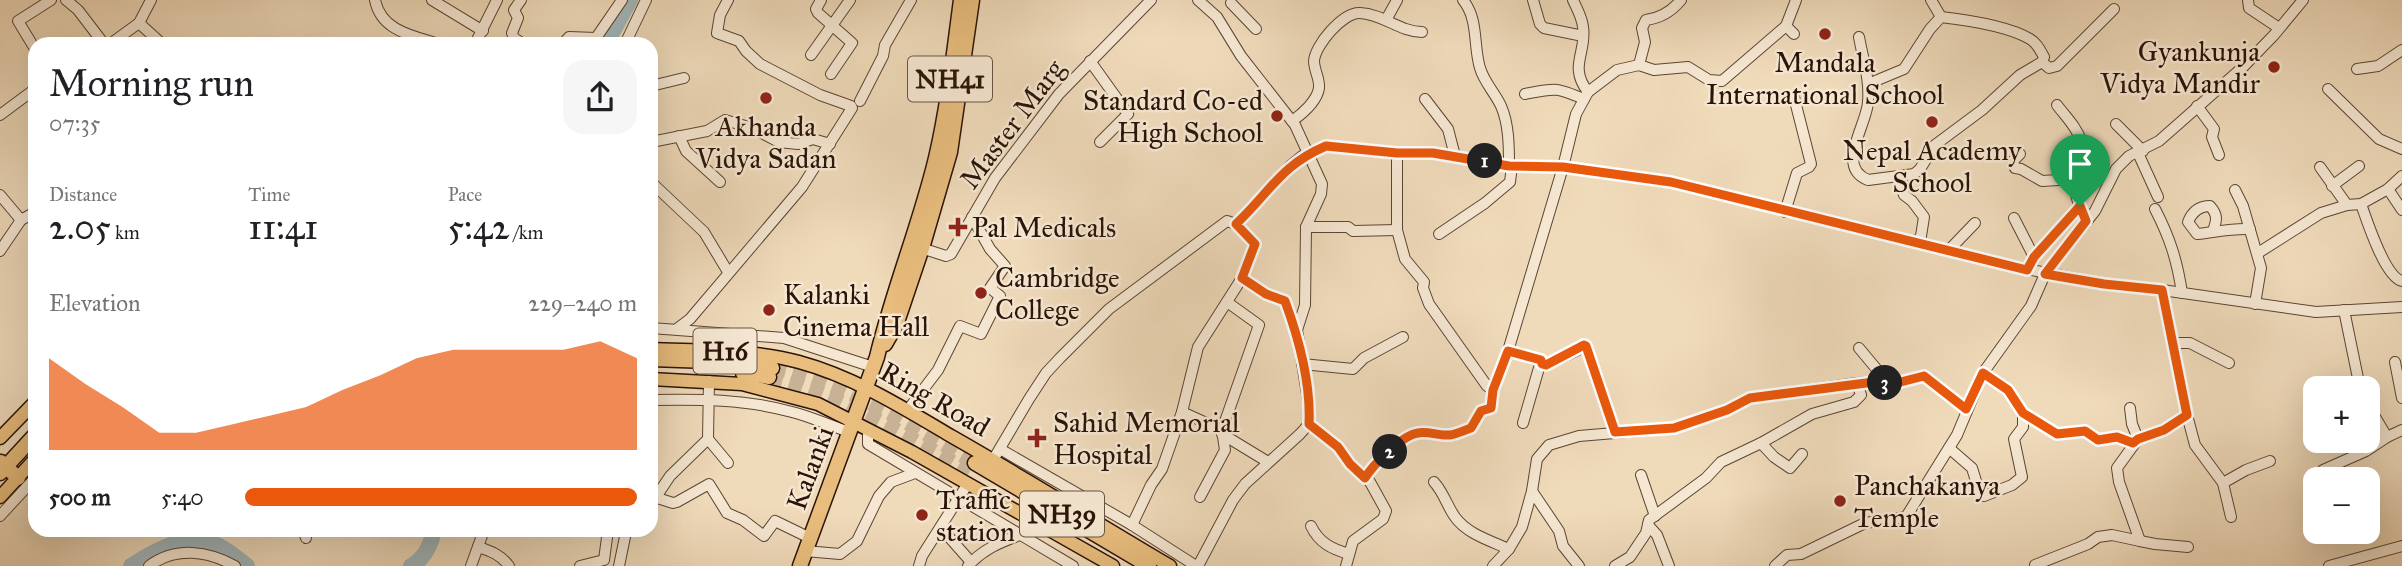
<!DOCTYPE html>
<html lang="en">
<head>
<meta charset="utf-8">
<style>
  :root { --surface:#fff; --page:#f6f6f6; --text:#202124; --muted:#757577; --accent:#ea580c }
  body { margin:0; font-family:"IM FELL Great Primer",serif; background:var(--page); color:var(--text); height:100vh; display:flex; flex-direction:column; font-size:26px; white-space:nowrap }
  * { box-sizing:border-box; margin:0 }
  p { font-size:23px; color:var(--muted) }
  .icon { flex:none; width:38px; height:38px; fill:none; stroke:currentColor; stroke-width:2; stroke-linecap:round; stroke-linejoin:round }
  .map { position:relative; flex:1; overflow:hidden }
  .sheet { position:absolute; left:28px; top:37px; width:630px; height:500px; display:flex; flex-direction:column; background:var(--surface); border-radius:21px; box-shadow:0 7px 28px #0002 }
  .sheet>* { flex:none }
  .tools { position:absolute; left:2303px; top:376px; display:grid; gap:14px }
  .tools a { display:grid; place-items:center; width:77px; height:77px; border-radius:14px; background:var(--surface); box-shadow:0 7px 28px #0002; font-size:35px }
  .pin { position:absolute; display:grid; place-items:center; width:60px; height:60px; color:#fff; margin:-72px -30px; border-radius:50% 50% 50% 0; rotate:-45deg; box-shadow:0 0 7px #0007 }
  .pin .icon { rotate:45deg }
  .km { position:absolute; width:35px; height:35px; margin:-18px; border-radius:50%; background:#222; color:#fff; font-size:19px; line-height:35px; text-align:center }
  .round { display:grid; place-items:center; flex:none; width:74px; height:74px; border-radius:21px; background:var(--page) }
  .head { display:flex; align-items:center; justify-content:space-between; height:119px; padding:0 21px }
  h1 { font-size:38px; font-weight:600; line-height:52px }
  .metrics { display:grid; grid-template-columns:repeat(3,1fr); gap:10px; height:119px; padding:7px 21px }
  .metrics div { display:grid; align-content:center }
  .metrics b { font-size:35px; font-weight:600 }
  .metrics small { font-size:19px; font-weight:400 }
  .metrics p { font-size:19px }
  .chart { height:196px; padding:14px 21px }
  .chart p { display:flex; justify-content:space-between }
  .chart svg { width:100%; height:126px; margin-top:7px; fill:var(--accent); opacity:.7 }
  ul { padding:0 21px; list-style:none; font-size:23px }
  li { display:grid; grid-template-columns:112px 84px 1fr; align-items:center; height:52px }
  li i { height:18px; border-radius:9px; background:var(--accent) }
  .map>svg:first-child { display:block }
</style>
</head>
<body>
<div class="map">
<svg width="2402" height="566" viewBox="0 0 2402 566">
  <rect width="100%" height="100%" fill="#efdaba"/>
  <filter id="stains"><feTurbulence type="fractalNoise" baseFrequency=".00286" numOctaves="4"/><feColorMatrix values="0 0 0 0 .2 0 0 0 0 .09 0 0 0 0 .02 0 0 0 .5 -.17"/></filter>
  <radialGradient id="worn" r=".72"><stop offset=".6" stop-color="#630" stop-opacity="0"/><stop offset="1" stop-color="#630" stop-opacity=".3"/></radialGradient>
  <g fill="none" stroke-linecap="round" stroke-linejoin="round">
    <g stroke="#a1b7bc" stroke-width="16">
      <polyline points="606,44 630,0"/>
      <path d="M131,566C152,552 182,535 209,542C223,546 236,557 247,566"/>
      <path d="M411,566C424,559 431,545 434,530"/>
    </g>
    <g stroke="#c8b296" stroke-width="14" stroke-dasharray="14 7" stroke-linecap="butt">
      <path d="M772,368C846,382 911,426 975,463"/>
      <path d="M769,377C842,393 905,436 970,471"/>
    </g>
    <defs>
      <g id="minor">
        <polyline points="66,0 78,10 104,44"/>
        <polyline points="151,0 139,23 162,44"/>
        <path d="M375,0C381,31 413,36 439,44"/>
        <polyline points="432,0 483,31"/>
        <polyline points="521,0 514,10 518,18 512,33 514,38 523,44"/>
        <polyline points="821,0 816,9 818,13 852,43 831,74"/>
        <polyline points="1198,0 1217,17 1241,56 1295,125 1322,184 1321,194 1306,227 1305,305 1297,330 1309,407 1309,424 1300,434 1245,484 1233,500 1198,566"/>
        <path d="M1463,0C1479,20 1473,45 1480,68C1484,82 1495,93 1501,106C1509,124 1509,147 1509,166"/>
        <polyline points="1533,0 1540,24 1544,28 1583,36"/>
        <polyline points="1931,0 1941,17"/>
        <polyline points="2248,0 2249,8 2279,28"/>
        <polyline points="1231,3 1256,29"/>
        <polyline points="1386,20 1397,0"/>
        <polyline points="1794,34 1786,26 1796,0"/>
        <path d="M1859,37C1863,59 1870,80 1868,102C1867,125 1835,167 1868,180L1914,174L1920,169L1935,145L1982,110L2020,75L2042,62L2044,57C2040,50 2037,43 2030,39C2008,26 1967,20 1941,17"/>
        <polyline points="596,38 622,0"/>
        <polyline points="110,44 139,23"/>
        <polyline points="475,44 497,0"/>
        <polyline points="563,44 569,37 596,38 595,43"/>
        <polyline points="625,44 646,0"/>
        <polyline points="35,49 18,21 51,0"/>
        <polyline points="811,55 850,0"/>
        <polyline points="1090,61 1128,114 1100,142"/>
        <polyline points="2042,62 2049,68 2057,66 2114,9"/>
        <path d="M1639,65L1645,42L1642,28L1646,20C1661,18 1672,11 1681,0"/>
        <polyline points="2357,69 2378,66 2402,50"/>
        <polyline points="1868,84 1904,69 1930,29 1941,17"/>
        <polyline points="651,86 684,78"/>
        <polyline points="2328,89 2379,139 2402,149"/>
        <polyline points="1588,92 1617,70 1639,65 1654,70 1688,67 1709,80 1722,81 1786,26"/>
        <path d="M1525,94C1556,88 1555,87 1584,99"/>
        <polyline points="1425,99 1448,129 1455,156"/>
        <polyline points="860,101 883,56 885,45 911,0"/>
        <path d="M2057,105C2065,116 2077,127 2081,141C2085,155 2076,166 2075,179C2073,192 2080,209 2086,221"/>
        <polyline points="2197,106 2214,129 2212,137 2219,155"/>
        <polyline points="0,115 35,89"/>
        <path d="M1292,121C1302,114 1317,101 1319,88C1320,79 1314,70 1314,61C1315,45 1343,12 1360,13C1383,14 1400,32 1422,32"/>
        <polyline points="2116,124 2143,151"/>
        <polyline points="679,136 686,151 720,182"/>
        <polyline points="651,142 707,131 725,120 752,128 779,142 798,144 813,139 830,144"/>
        <polyline points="1397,153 1397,230 1405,259 1424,282 1423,288 1429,304 1487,386 1493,390"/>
        <polyline points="2138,153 2158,197"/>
        <polyline points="2020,154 2013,161 2015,168 2021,169 2042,181 2075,179"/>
        <polyline points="2320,167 2347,205"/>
        <polyline points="1898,176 1904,195 1912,201 1924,217 1921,236 1916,242"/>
        <polyline points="651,182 704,232 728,272"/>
        <polyline points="2332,186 2359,166"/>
        <polyline points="2388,189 2402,210"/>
        <polyline points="2235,190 2243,206 2261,268 2255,304"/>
        <polyline points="0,195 21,220"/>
        <path d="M2361,204C2367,221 2385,277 2402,281"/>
        <path d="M2155,209C2170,238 2177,260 2182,293"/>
        <polyline points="1785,212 1797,173 1809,167 1811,164 1794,97"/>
        <polyline points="2014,218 2034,257 2033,260"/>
        <polyline points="1306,227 1348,227 1353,231 1397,230"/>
        <path d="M2213,231C2217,220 2218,215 2210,206C2199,206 2192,212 2188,222L2197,234C2216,232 2231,228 2250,229"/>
        <polyline points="1439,234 1485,203 1510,182 1512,166"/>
        <polyline points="918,247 946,256 951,254 995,178 1059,94 1151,0"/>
        <polyline points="1949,250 1975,223"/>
        <polyline points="0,251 21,220 35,212"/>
        <polyline points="2258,253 2321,213 2347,205 2361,204 2388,189 2402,176"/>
        <polyline points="2034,257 2079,206"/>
        <polyline points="1242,278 1266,294 1285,301 1297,330"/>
        <polyline points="2344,310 2360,388"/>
        <polyline points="651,328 784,338 873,367"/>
        <polyline points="678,328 690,319 802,187 852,108 851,106 820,95 760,64 746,51 739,41 717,33 720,15 728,0"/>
        <polyline points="2172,343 2190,343 2229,363"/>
        <polyline points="1859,348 1889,384"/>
        <polyline points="1508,351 1541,361 1523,423"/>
        <polyline points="2395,362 2402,398"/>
        <polyline points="1302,364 1353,369 1364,358 1403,337"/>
        <polyline points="1542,364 1546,365 1586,346 1615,432"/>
        <polyline points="1983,373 2008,390 2023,413 2057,434 2085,431 2098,440 2117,437 2133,443"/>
        <path d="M651,400C698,399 746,399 792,412C811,417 830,425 849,432"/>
        <polyline points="2368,405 2387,437 2402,430"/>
        <polyline points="2130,408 2132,424 2138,439"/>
        <polyline points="907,411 938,370 960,326 981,334 1000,296 990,288 1005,266 990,249 972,217"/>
        <polyline points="1182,412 1222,430"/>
        <polyline points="2187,415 2195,445 2223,483 2231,517"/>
        <polyline points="1309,424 1338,447 1350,464 1370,482 1386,511 1383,519 1353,541 1346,566"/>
        <polyline points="868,429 868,444 1073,566"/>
        <polyline points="1222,434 1268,462"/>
        <polyline points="708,439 728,463"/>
        <polyline points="1761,443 1774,457 1790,468 1802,454"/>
        <polyline points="1949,448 1972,468 1980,494 1984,496 2012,485 2022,477 2014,439 2023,427 2023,413"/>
        <polyline points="1000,449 1132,525 1196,566"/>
        <polyline points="993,460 1029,399 1046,373 1060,358 1109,309 1227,221 1236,224 1290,166 1302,156 1326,146 1397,153 1433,153 1509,166 1563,167 1671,182 2006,265 2104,284 2162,290 2316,312 2402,307"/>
        <polyline points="2323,470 2366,451 2387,437"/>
        <polyline points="1641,475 1655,516"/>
        <path d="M1365,478C1373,465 1402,435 1418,433C1428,431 1440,436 1450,435C1457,434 1465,430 1471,427L1481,411L1491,408L1493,390L1508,351L1563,167L1576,114L1588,92C1568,66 1587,53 1583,27C1582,17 1577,9 1573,0"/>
        <path d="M1434,482C1444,493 1447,506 1455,517C1467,534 1491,541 1509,549"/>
        <polyline points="2223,483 2246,470 2270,461"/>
        <polyline points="1532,491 1559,531 1563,546 1579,566"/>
        <polyline points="651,496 673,503 677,502 709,484 727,513 743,520 764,536 775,521 810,538"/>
        <polyline points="656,497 670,476 708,439 709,381"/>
        <polyline points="1200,497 1225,450 1222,430 1259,325 1227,302"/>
        <polyline points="0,516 35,478"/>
        <polyline points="1132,525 1151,485 1162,469 1182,412 1198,347 1242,278 1255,244 1236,224"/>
        <polyline points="1648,525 1657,535 1669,566"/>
        <path d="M1311,526C1319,543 1332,549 1349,554"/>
        <polyline points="941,528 971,562"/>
        <polyline points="303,530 306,538"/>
        <polyline points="2140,541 2155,544 2188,547"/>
        <path d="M478,547C491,551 501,555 509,566"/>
        <polyline points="805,551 840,554 857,541 879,496 891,482 915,473"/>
        <polyline points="2035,565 2088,544 2098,537 2112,535 2140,541 2119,482 2117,468 2138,439 2164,430 2187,415 2162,290"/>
        <path d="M149,566C176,546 208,551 235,566"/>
        <polyline points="471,566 484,530"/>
        <polyline points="580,566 604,560 608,530"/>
        <polyline points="619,566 626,532"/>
        <polyline points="919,566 922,556 967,485"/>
        <path d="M968,566C983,549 999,543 1020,535"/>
        <polyline points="1493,566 1509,549 1522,527 1532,491 1537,459 1549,445 1579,436 1674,428 1727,410 1750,398 1857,383 1880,382 1889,385 1924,376 1966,409"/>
        <polyline points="1615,566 1630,557 1646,533 1649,520 1706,478 1721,462 1761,443 1812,414 1854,402 1861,395 1857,383"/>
        <polyline points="1775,566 1787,555 1801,554 1865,523 1906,517 1957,435 1983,373 2031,306 2045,274 2095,211 2116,169 2129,156 2159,141 2243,67 2274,35 2303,0"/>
        <polyline points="2329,566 2402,546"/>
      </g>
      <g id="major">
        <path d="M651,349C700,351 751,349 799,362C854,377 902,407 951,436C1025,478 1097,523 1170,566"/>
        <polyline points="651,379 742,384 818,404 912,452 1113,566"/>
        <polyline points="0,438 35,402"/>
        <polyline points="0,497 35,459"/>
      </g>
      <g id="highway">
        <polyline points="885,344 896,325 922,248 950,152 972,0"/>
        <polyline points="651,359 737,362 772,368"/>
        <polyline points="743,373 769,377"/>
        <polyline points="1,462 18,478"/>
        <polyline points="975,463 1149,566"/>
        <polyline points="0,473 35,435"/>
        <path d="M800,566L877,357C893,290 920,225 936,158C948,106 954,53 961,0"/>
      </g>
    </defs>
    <use href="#minor" stroke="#5c4534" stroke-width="12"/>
    <use href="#major" stroke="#2b1308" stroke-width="15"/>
    <use href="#highway" stroke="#2b1308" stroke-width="17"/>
    <use href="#minor" stroke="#f5e7d2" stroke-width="10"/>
    <use href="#major" stroke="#e8bd7d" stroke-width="12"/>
    <use href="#highway" stroke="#e8bd7d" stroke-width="14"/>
  </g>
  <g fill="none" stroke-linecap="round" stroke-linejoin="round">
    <defs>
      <path id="route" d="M1326,146L1397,153H1433L1509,166L1563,167L1671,182L2027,270L2034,257L2080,206L2086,221L2045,274L2104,284L2162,290L2187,415L2164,430L2138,439L2133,443L2117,437L2098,440L2085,431L2057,434L2023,413L2008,390L1983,373L1966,409L1924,376L1889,385L1874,382L1750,398L1727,410L1674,428L1615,432L1586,346L1584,345L1546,365L1542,364L1541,360L1508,351L1493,390L1491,408L1481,411L1471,428C1465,430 1457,434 1450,435C1440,436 1428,431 1418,433C1402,435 1373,465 1365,478L1350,464L1338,447L1309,424C1311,383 1299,339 1285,301L1266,294L1242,278L1255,244L1236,224C1270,192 1281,165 1326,146Z"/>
    </defs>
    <use href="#route" stroke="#fff" stroke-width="14"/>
    <use href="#route" stroke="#ea580c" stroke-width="9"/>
  </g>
  <g fill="#8f2418" stroke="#f5e7d2" stroke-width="2.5">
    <circle cx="1825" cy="34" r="7"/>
    <circle cx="2274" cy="67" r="7"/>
    <circle cx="766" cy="98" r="7"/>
    <circle cx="1277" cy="116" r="7"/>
    <circle cx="1932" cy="122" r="7"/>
    <path d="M954.5 216.5h7v7h7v7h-7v7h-7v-7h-7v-7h7z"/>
    <circle cx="981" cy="293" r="7"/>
    <circle cx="769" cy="310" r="7"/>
    <path d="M1033.5 427.5h7v7h7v7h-7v7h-7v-7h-7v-7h7z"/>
    <circle cx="1840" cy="501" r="7"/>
    <circle cx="922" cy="515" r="7"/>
  </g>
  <g text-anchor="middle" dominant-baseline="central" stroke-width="5" stroke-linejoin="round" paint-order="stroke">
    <g fill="#f5e7d2" stroke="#685345" stroke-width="2">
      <rect x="908" y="56.5" width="84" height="45" rx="5"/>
      <rect x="693.5" y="328.5" width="63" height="45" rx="5"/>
      <rect x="1020" y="491.5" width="84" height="45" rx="5"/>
    </g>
    <g font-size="26" font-weight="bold" fill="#2b1308">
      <text x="950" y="79">NH41</text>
      <text x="725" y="351">H16</text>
      <text x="1062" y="514">NH39</text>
    </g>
    <g font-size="28" fill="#2b1308" stroke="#f5e7d2" text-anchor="start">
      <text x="2260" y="51" text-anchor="end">Gyankunja<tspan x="2260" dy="32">Vidya Mandir</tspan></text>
      <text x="1825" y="62" text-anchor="middle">Mandala<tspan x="1825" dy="32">International School</tspan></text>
      <text x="1263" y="100" text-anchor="end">Standard Co-ed<tspan x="1263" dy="32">High School</tspan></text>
      <text x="766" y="126" text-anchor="middle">Akhanda<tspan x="766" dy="32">Vidya Sadan</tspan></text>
      <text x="1932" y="150" text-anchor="middle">Nepal Academy<tspan x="1932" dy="32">School</tspan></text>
      <text x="972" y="227">Pal Medicals</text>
      <text x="995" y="277">Cambridge<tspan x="995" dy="32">College</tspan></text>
      <text x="783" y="294">Kalanki<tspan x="783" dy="32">Cinema Hall</tspan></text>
      <text x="1053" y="422">Sahid Memorial<tspan x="1053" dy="32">Hospital</tspan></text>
      <text x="1854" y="485">Panchakanya<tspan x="1854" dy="32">Temple</tspan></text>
      <text x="936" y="499">Traffic<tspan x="936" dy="32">station</tspan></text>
    </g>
    <g font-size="28" fill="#2b1308" stroke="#f5e7d2">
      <text transform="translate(1012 124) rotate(-53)">Master Marg</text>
      <text transform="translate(935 399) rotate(30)">Ring Road</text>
      <text transform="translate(810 468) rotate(-70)">Kalanki</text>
    </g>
  </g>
  <rect width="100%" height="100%" filter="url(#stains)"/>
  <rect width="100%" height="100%" fill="url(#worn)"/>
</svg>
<div class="tools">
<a>+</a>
<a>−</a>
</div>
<div class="pin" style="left:2080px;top:206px;background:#1e9e55"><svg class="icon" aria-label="arrive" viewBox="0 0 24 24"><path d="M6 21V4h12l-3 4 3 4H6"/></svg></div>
<b class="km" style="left:1485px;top:161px">1</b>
<b class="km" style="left:1390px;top:452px">2</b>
<b class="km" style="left:1885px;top:383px">3</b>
<section class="sheet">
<div class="head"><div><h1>Morning run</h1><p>07:35</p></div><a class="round"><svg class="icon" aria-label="share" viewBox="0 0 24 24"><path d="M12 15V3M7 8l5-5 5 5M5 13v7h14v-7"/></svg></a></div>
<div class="metrics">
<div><p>Distance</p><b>2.05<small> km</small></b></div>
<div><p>Time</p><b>11:41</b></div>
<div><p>Pace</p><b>5:42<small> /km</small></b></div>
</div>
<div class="chart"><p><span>Elevation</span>229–240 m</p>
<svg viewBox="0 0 160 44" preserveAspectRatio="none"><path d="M0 44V12L10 21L20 29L30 38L40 38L50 35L60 32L70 29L80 23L90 18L100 12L110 9L120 9L130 9L140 9L150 6L160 12V44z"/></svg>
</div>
<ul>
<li><b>500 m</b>5:40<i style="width:100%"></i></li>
</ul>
</section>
</div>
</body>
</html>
